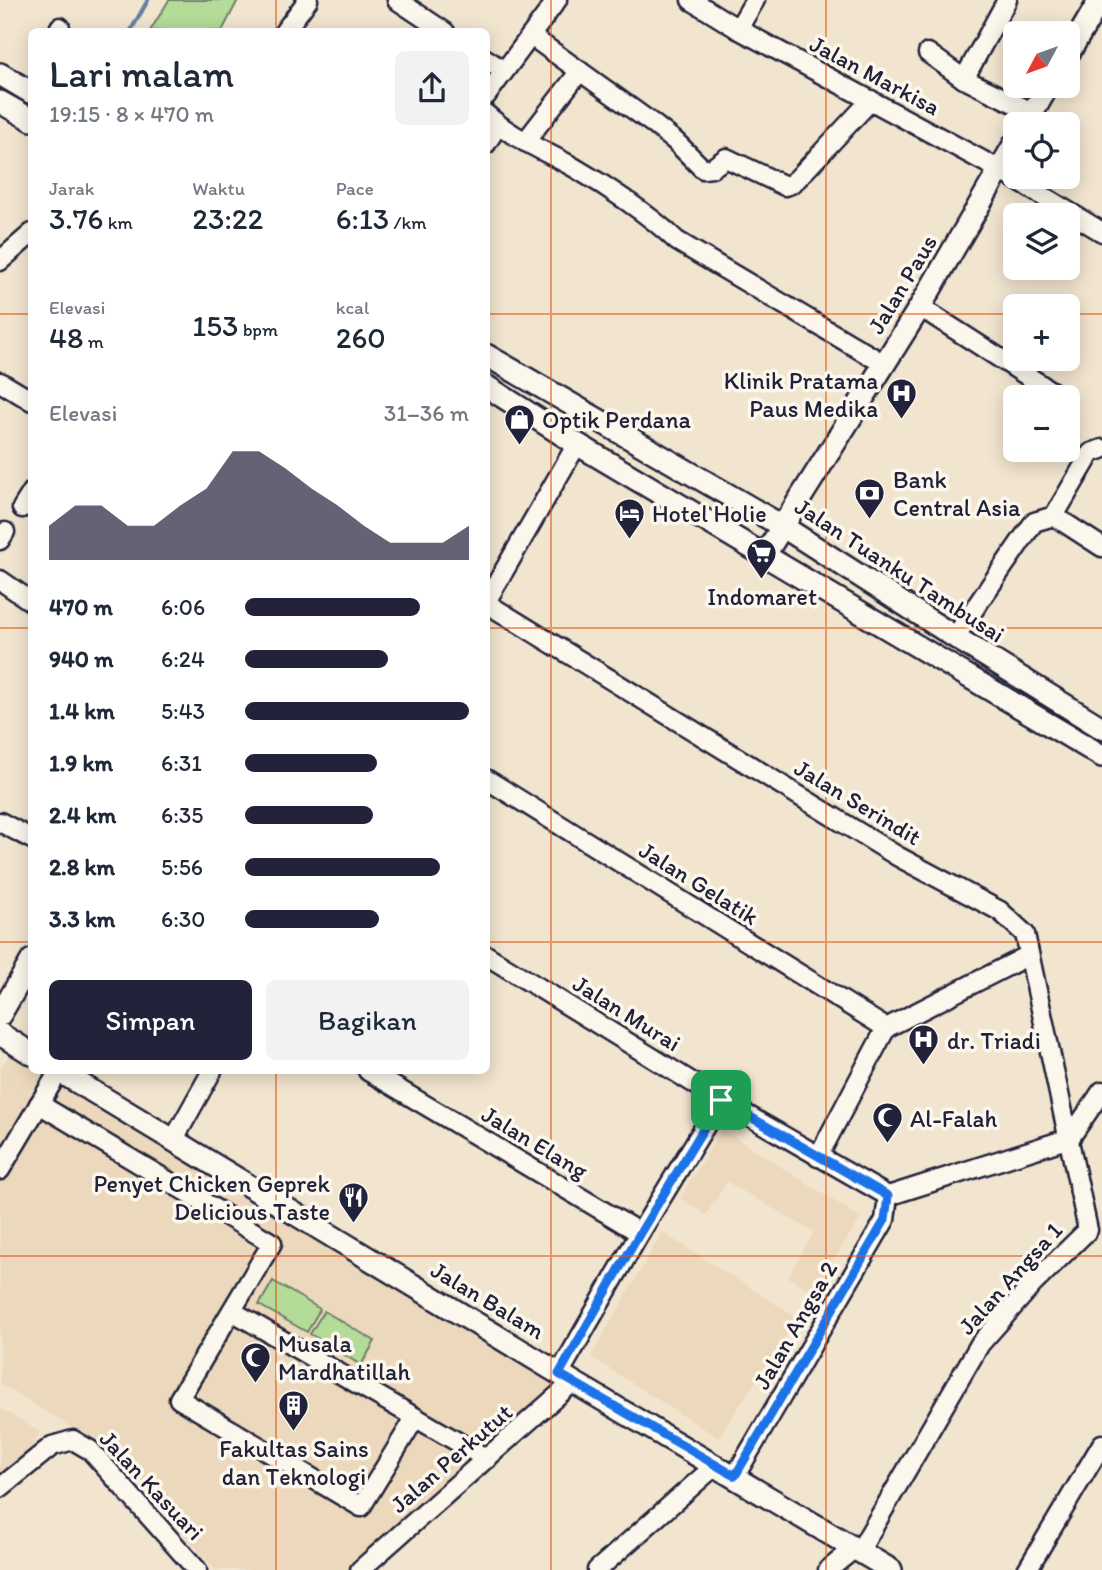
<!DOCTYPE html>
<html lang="id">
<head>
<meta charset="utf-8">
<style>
  :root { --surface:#fff; --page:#f2f2f3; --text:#1f2937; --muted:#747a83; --accent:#22223b }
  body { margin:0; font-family:Itim,sans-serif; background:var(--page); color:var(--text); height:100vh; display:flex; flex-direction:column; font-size:26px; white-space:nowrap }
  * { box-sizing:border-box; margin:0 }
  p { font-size:23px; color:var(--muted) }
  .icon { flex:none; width:38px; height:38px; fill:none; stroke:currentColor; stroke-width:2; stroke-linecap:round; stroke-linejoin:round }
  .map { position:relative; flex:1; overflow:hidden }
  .panel { position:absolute; left:28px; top:28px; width:462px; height:1046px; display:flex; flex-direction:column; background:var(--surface); border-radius:10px; box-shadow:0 4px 18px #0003 }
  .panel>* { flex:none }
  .needle { width:46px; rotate:229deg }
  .controls { position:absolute; left:1003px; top:21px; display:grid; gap:14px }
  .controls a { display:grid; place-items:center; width:77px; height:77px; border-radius:10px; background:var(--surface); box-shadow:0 4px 18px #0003; font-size:35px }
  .pin { position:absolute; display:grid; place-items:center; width:60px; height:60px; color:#fff; margin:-30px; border-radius:14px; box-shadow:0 4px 10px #0006 }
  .round { display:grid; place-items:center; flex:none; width:74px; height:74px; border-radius:10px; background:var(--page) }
  .head { display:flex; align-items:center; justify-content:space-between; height:119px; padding:0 21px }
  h1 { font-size:38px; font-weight:600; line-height:52px }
  .figures { display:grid; grid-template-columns:repeat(3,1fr); gap:10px; height:119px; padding:7px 21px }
  .figures div { display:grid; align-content:center }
  .figures b { font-size:30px; font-weight:600 }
  .figures small { font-size:19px; font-weight:400 }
  .figures p { font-size:19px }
  .chart { height:196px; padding:14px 21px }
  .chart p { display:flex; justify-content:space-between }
  .chart svg { width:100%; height:126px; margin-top:7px; fill:var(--accent); opacity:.7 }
  .button { display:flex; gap:14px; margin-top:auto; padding:14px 21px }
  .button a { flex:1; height:80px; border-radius:10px; background:var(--accent); color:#fff; font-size:28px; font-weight:600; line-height:80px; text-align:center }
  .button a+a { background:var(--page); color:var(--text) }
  ul { padding:0 21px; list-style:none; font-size:23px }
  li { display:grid; grid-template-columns:112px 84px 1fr; align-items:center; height:52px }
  li i { height:18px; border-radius:9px; background:var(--accent) }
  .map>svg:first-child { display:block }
</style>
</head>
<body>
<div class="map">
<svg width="1102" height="1570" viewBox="0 0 1102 1570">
  <rect width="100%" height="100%" fill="#f2e5d0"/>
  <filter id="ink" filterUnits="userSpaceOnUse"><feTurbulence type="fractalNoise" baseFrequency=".0143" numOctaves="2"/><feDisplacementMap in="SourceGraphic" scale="14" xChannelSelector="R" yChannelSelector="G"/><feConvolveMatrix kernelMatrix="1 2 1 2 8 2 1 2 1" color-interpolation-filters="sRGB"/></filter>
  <g filter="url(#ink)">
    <g fill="#ecd8bc">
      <polygon points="9,1055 31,1068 32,1071 36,1071 557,1383 349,1570 215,1570 111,1451 0,1384 0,1069"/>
      <polygon points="722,1129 861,1218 812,1292 788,1277 814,1232 727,1182 706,1215 680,1198"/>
      <polygon points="662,1232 798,1318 718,1438 591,1357"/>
      <polygon points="0,1408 40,1432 11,1483 0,1489"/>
    </g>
    <g fill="#b4db97" stroke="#6b7e69" stroke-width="2">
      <polygon points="169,0 238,0 222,31 150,31"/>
      <polygon points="273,1281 320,1309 307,1332 259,1305"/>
      <polygon points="324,1311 375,1341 361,1365 310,1334"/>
    </g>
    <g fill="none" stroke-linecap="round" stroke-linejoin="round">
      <polyline stroke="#6580a5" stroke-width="4.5" points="130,32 148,0"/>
      <defs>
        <g id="minor">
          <polyline points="397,0 445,32"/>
          <polyline points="691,0 738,29 1000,170 1102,232"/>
          <polyline points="738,29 755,0"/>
          <polyline points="58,32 60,27"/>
          <polyline points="284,32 308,0"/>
          <polyline points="531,36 652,123 675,141 703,169 712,168 726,158 785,186 791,184 798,178 871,100"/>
          <polyline points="928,53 964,79 1032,112"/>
          <polyline points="486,59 504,71"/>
          <polyline points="964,79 1007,0"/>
          <polyline points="486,96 557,0"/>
          <path d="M486,114C512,138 545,151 575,168C608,187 650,215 677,241L884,364"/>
          <polyline points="525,142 580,71"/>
          <polyline points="486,144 498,125"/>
          <polyline points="0,261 32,233"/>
          <polyline points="920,307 1054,393"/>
          <polyline points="0,382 32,401"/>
          <polyline points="22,508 32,492"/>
          <polyline points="1054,516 1102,547"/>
          <polyline points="0,540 5,532"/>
          <polyline points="0,580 32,602"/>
          <polyline points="486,602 577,444"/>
          <polyline points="486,603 897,856 1000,911 1025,934 1088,1230 1033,1284 980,1344 860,1550"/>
          <polyline points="955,637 1034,522 1054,516 1091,453 1102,449"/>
          <polyline points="486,779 886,1028"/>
          <polyline points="0,822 32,839"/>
          <polyline points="486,955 721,1100 888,1196"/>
          <polyline points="368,1071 640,1233"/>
          <polyline points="39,1104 272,1243 179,1399 361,1507 415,1418"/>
          <polyline points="173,1141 212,1071"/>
          <polyline points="818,1157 886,1028 1029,955"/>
          <polyline points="0,1170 59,1071"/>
          <polyline points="888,1196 1070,1138 1102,1091"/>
          <polyline points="232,1311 487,1459"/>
          <polyline points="559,1374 640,1233 721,1100"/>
          <polyline points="735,1476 885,1220 888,1196"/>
          <polyline points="0,1488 52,1446 73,1440 90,1450 197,1570"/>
          <polyline points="360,1570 573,1382"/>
          <polyline points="597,1570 716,1465"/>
          <polyline points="828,1570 855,1548"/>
          <polyline points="1027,1570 1102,1444"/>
        </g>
        <g id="major">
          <polyline points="1068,54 1100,0"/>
          <polyline points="0,74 32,93"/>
          <polyline points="0,102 32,120"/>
          <polyline points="1026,124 1048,86"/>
          <polyline points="486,355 782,526 955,637 1102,728"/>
          <polyline points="486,386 577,444 1102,756"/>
          <polyline points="764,556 920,307 1015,143"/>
          <polyline points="0,1015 32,960"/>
          <polyline points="0,1034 32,1054"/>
          <polyline points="59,1071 573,1382 891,1570"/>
        </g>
      </defs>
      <use href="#minor" stroke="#22223b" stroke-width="23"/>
      <use href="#major" stroke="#22223b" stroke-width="26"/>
      <use href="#minor" stroke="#fbf7ec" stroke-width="18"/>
      <use href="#major" stroke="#fbf7ec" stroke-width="21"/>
    </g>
  </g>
  <g fill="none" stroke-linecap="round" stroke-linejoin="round" filter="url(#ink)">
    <defs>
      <polygon id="route" points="721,1100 888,1196 885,1220 735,1476 559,1374 640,1233"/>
    </defs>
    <use href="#route" stroke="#fff" stroke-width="14"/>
    <use href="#route" stroke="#1a73e8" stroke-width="9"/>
  </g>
  <path fill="none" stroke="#de560e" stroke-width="2" stroke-opacity="0.55" d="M276,0V32M551,0V1570M826,0V1570M0,314H32M486,314H1015M1068,314H1102M0,628H32M486,628H1102M0,942H32M486,942H1102M276,1071V1570M0,1256H1102"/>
  <defs>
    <symbol id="hospital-pin" viewBox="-11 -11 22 30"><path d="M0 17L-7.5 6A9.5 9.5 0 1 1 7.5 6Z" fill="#22223b" stroke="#fbf7ec"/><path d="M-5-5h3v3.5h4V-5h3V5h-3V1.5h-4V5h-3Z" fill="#fff"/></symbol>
    <symbol id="shop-pin" viewBox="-11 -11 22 30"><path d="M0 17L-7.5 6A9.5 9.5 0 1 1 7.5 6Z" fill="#22223b" stroke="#fbf7ec"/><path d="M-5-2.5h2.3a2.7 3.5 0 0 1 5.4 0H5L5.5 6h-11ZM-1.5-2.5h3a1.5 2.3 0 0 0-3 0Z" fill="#fff"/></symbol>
    <symbol id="bank-pin" viewBox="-11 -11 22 30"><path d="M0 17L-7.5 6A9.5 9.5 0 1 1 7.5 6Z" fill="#22223b" stroke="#fbf7ec"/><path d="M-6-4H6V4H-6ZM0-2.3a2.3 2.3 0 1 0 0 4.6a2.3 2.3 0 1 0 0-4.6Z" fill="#fff"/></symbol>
    <symbol id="hotel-pin" viewBox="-11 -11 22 30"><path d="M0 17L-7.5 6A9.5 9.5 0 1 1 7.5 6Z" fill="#22223b" stroke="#fbf7ec"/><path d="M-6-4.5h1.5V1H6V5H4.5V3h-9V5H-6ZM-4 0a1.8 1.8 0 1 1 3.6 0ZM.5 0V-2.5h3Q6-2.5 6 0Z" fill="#fff"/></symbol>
    <symbol id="supermarket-pin" viewBox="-11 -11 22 30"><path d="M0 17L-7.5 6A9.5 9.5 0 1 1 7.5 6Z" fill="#22223b" stroke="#fbf7ec"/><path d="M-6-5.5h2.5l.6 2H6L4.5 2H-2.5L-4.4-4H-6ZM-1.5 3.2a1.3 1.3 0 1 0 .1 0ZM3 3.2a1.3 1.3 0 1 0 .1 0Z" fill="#fff"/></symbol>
    <symbol id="mosque-pin" viewBox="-11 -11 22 30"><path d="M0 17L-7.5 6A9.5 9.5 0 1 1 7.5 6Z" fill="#22223b" stroke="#fbf7ec"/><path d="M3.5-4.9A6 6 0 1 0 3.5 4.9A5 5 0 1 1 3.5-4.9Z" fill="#fff"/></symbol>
    <symbol id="restaurant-pin" viewBox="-11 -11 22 30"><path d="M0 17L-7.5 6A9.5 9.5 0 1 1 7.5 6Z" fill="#22223b" stroke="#fbf7ec"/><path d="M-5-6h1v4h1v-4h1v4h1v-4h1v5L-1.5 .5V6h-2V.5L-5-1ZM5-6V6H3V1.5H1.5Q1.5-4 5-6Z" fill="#fff"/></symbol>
    <symbol id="building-pin" viewBox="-11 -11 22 30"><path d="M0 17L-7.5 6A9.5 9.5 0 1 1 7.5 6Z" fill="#22223b" stroke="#fbf7ec"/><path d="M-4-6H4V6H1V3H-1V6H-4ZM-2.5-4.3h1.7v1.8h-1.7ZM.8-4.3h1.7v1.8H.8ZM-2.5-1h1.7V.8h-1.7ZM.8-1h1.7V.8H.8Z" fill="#fff"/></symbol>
  </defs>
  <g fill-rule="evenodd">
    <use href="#hospital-pin" x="884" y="376" width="35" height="47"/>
    <use href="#shop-pin" x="502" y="402" width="35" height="47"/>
    <use href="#bank-pin" x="852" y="476" width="35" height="47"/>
    <use href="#hotel-pin" x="612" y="496" width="35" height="47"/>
    <use href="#supermarket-pin" x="744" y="536" width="35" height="47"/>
    <use href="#hospital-pin" x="906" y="1022" width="35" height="47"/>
    <use href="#mosque-pin" x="870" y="1100" width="35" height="47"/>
    <use href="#restaurant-pin" x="336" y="1180" width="35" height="47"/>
    <use href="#mosque-pin" x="238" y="1340" width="35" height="47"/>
    <use href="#building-pin" x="276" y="1388" width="35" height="47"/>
  </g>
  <g text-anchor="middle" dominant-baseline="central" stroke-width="7" stroke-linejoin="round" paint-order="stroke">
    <g font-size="24" fill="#22223b" stroke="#fbf7ec">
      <text transform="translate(875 75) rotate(28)">Jalan Markisa</text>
      <text transform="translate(902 284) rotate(-59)">Jalan Paus</text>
      <text transform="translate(900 570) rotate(33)">Jalan Tuanku Tambusai</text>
      <text transform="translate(858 802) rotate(31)">Jalan Serindit</text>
      <text transform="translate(699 883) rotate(32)">Jalan Gelatik</text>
      <text transform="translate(627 1013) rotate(32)">Jalan Murai</text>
      <text transform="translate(535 1142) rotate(31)">Jalan Elang</text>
      <text transform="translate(1010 1278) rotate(-48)">Jalan Angsa 1</text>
      <text transform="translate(488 1300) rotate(31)">Jalan Balam</text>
      <text transform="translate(795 1325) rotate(-60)">Jalan Angsa 2</text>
      <text transform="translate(451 1458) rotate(-41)">Jalan Perkutut</text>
      <text transform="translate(152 1485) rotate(47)">Jalan Kasuari</text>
    </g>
    <g font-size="24" fill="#22223b" stroke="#fbf7ec" text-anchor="start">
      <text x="878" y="380" text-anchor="end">Klinik Pratama<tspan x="878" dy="28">Paus Medika</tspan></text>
      <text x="542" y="419">Optik Perdana</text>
      <text x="893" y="479">Bank<tspan x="893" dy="28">Central Asia</tspan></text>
      <text x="652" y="513">Hotel Holie</text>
      <text x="762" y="596" text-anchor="middle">Indomaret</text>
      <text x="947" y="1040">dr. Triadi</text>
      <text x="910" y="1118">Al-Falah</text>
      <text x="330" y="1183" text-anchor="end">Penyet Chicken Geprek<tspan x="330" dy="28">Delicious Taste</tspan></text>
      <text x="278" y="1343">Musala<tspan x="278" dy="28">Mardhatillah</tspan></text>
      <text x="294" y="1448" text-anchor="middle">Fakultas Sains<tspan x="294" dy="28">dan Teknologi</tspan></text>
    </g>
  </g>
</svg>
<div class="controls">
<a><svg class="needle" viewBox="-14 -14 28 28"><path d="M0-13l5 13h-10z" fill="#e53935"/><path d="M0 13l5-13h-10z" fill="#747a83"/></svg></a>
<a><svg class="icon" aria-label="locate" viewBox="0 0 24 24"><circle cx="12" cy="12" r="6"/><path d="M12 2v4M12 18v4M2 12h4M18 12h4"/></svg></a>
<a><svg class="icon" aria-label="layers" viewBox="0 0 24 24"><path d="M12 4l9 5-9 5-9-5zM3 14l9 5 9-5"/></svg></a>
<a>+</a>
<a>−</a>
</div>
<div class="pin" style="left:721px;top:1100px;background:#1e9e55"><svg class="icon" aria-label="arrive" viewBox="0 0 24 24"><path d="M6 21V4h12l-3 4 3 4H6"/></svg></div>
<section class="panel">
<div class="head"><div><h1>Lari malam</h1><p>19:15 · 8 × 470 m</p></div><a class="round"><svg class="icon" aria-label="share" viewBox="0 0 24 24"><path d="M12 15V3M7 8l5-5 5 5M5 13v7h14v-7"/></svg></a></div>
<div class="figures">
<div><p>Jarak</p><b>3.76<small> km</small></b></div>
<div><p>Waktu</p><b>23:22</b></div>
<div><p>Pace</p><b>6:13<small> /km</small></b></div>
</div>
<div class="figures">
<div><p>Elevasi</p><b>48<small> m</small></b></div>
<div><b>153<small> bpm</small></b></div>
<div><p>kcal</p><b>260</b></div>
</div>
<div class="chart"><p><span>Elevasi</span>31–36 m</p>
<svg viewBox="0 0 160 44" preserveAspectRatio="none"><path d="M0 44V32L10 25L20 25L30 32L40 32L50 25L60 19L70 6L80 6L90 12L100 19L110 25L120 32L130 38L140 38L150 38L160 32V44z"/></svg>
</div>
<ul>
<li><b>470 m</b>6:06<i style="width:78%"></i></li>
<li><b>940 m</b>6:24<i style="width:64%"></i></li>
<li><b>1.4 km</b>5:43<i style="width:100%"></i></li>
<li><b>1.9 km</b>6:31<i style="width:59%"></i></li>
<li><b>2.4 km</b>6:35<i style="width:57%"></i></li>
<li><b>2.8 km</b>5:56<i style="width:87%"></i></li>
<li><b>3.3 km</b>6:30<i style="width:60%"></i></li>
</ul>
<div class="button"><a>Simpan</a><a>Bagikan</a></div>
</section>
</div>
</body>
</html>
